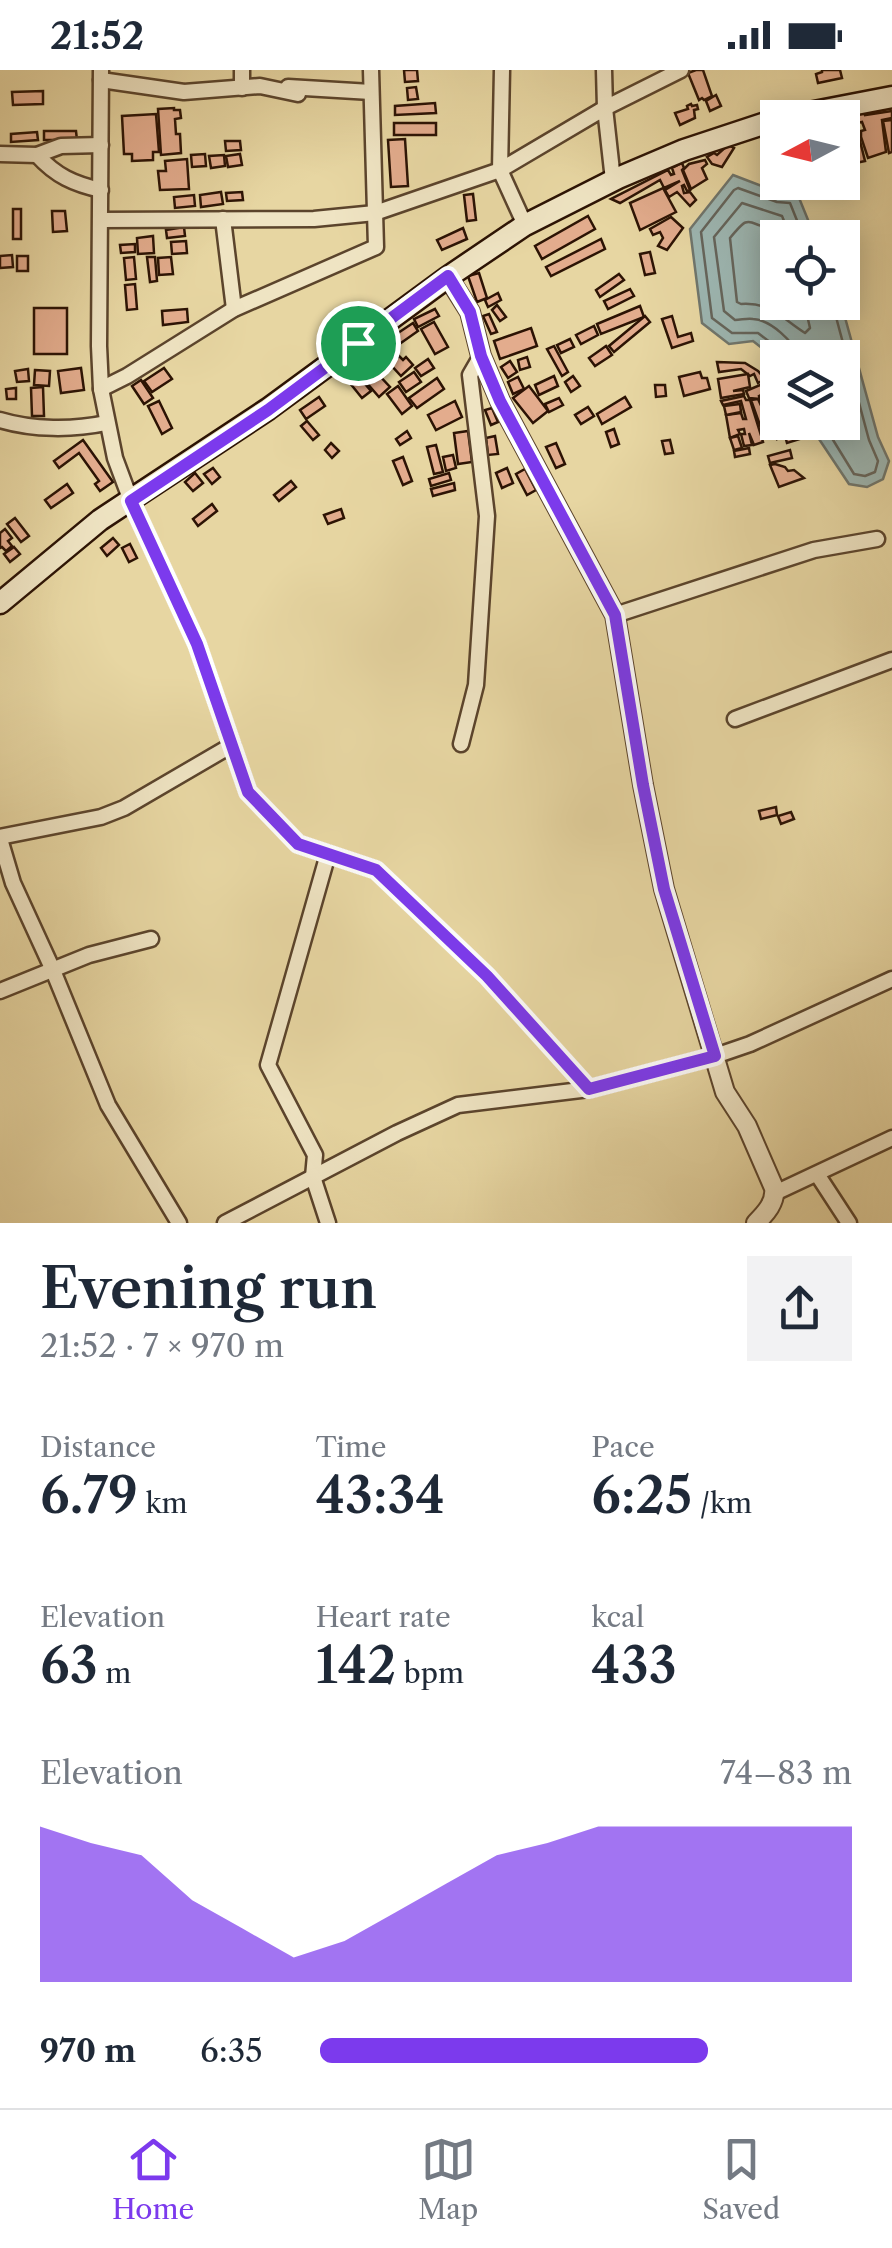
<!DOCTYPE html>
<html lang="en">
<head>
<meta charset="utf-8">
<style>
  :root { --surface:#fff; --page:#f2f2f3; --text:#1f2937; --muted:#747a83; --line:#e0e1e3; --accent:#7c3aed }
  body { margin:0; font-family:"Libre Caslon Text",serif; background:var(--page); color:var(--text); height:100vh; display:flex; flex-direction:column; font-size:38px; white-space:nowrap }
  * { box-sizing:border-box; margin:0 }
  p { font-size:32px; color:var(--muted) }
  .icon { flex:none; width:55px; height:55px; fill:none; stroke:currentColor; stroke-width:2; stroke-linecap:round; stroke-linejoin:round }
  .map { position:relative; height:1153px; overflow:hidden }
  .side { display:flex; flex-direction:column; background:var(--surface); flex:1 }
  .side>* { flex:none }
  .needle { width:65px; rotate:263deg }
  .fabs { position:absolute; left:760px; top:30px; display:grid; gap:20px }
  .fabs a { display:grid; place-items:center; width:100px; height:100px; border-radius:0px; background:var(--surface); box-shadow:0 5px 25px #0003; font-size:50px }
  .pin { position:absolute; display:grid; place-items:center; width:85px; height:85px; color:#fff; margin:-42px; border:5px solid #fff; border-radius:50%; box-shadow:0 2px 10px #0007 }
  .round { display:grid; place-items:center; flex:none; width:105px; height:105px; border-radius:0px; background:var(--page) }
  .head { display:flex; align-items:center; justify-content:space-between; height:170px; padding:0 40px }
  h1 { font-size:55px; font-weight:600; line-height:75px }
  .figures { display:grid; grid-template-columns:repeat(3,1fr); gap:15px; height:170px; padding:10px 40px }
  .figures div { display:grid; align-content:center }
  .figures b { font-size:50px; font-weight:600 }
  .figures small { font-size:28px; font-weight:400 }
  .figures p { font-size:28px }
  .chart { height:280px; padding:20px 40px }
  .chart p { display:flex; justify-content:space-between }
  .chart svg { width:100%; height:180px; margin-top:10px; fill:var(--accent); opacity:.7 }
  ul { padding:0 40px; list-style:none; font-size:32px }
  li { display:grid; grid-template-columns:160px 120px 1fr; align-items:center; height:75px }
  li i { height:25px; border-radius:12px; background:var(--accent) }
  .status { display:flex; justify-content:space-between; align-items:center; height:70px; padding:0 50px; background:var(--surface); direction:ltr }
  .status svg { height:28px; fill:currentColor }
  .tab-bar { display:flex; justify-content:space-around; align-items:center; height:140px; border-top:2px solid var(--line); background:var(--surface); font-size:28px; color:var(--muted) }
  .tab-bar a { display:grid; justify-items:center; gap:5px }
  .tab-bar .on { color:var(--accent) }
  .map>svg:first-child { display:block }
</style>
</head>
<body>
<div class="status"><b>21:52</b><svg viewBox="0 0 49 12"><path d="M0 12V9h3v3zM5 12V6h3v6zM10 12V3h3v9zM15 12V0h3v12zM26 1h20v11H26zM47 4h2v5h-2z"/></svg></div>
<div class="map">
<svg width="892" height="1153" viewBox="0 0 892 1153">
  <rect width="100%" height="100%" fill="#e7d6a2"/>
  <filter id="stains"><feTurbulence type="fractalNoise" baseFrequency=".002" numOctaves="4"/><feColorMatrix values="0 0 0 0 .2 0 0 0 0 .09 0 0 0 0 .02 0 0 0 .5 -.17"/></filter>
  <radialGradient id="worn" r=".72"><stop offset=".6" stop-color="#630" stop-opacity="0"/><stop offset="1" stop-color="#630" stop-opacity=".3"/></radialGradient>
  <polygon fill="#9cb6b2" stroke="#6f756c" stroke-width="2.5" points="733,105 780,123 795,118 815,167 778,168 778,232 841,233 878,367 889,391 883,409 867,417 849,414 813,360 812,353 842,352 842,288 778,288 777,290 753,271 729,274 702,253 690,159"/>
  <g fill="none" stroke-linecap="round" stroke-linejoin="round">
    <g stroke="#64645b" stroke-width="2.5">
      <path d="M791,168L782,146L742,133L714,167L724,241L735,250C741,250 747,248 753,249C771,250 794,272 800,288"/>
      <path d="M778,175L771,160C745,150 748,146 730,168L737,232L741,234C772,232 781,248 805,263L810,258L804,232"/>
      <polyline points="787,288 783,282 758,263 732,263 712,248 701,162 734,120 738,118 777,132 790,133 804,168"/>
      <polyline points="822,352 854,404 865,406 875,402 878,391 869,370 832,232"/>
    </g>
  </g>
  <g fill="#e3ac8d" stroke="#2c1304" stroke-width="2.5">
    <polygon points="404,0 417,0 418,11 405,12"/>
    <polygon points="696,0 703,0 712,26 704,30 702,28 699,30 688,3"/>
    <polygon points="822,0 840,0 842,8 818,13 816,4 822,2"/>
    <polygon points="416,17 418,29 408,30 407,18"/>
    <polygon points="43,21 43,34 13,35 12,22"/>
    <polygon points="716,25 721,36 710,41 706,31"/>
    <polygon points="435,33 436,43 395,45 395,36"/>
    <polygon points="691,34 692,36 697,35 698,39 694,40 695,48 680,55 675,43 688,39 687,36"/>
    <polygon points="174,38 174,40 180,40 181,48 175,49 176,64 180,64 181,83 161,85 158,39"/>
    <polygon points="892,41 892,48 882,50 886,82 868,88 861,67 861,61 865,60 862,52 857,53 857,51 842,53 842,48 854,47 857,44 864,42 865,45"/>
    <polygon points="156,44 159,82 153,82 153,90 132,91 132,84 124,84 122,46"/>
    <polygon points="892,50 892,82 889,83 883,51"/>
    <polygon points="855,51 865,91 842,96 842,54"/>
    <rect x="394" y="53" width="42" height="12"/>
    <polygon points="44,61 76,61 77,70 44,70"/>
    <polygon points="37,62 38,70 11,72 11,64"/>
    <polygon points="405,69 408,116 391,117 388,70"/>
    <polygon points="225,71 240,71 241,80 226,81"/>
    <polygon points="728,75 734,78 722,97 712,94 707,87 714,83 717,85"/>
    <polygon points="205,84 206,96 192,97 191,85"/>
    <polygon points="240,84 242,95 228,97 226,86"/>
    <polygon points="224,85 225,96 211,98 209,86"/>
    <polygon points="187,89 189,119 160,120 158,101 166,101 165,91"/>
    <polygon points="705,90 707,94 702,98 707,109 691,119 683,100 689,94"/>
    <polygon points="682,93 684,98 682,100 690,120 687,121 684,115 682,116 684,123 690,122 696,130 690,136 677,122 669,127 665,120 680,111 664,118 660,110 620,133 611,129 668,100 671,105 674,104 672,98"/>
    <polygon points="663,118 676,142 640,160 630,133"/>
    <polygon points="221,122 223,134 201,137 200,125"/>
    <polygon points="242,122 243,130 227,131 226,123"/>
    <polygon points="473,124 476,150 467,151 464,125"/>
    <polygon points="194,125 195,136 175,138 174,127"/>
    <rect x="13" y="139" width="8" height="30"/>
    <polygon points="52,141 65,141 67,161 53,162"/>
    <polygon points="588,146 595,159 542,189 535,176"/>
    <polygon points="671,147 683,158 667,180 658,176 663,168 660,162 653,165 650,159"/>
    <polygon points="184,157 185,166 167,168 166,160"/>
    <polygon points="463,158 467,169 442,180 437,170"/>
    <polygon points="153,166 154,183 138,184 137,168"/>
    <polygon points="601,169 605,179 551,206 546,197"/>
    <polygon points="186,171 187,183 172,184 171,172"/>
    <polygon points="135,174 135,182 121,183 120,175"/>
    <polygon points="650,182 655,203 645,205 640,184"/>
    <polygon points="12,185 13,197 0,198 0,186"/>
    <rect x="17" y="186" width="11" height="15"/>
    <polygon points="134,187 136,209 126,210 124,188"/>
    <polygon points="147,187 155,187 157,211 150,212"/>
    <polygon points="171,187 173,204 159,205 158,188"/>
    <polygon points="479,203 487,228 477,232 468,206"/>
    <polygon points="619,204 624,210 600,227 596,220"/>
    <polygon points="135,214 137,239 127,240 125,215"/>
    <polygon points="630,219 634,226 608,239 604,231"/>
    <polygon points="498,223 501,230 488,237 485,230"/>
    <polygon points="497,235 506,247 500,251 492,240"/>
    <polygon points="640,236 644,247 601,264 597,254"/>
    <rect x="34" y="238" width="33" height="46"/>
    <polygon points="187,239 188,252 163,255 162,241"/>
    <polygon points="435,239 439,246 418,257 414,249"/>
    <polygon points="489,244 497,262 491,264 483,246"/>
    <polygon points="645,246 650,252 614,282 609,276"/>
    <polygon points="672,246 678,267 691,263 693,271 672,278 662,249"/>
    <polygon points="434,252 448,277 435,284 421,259"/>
    <polygon points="413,253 418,261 398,275 392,267"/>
    <polygon points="594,256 598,265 581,274 576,265"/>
    <polygon points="531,258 537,276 500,289 494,271"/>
    <polygon points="570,269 574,277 561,283 557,275"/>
    <polygon points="554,276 568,302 562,306 547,279"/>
    <polygon points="606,276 612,285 595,296 589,288"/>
    <polygon points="399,286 403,290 406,287 413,295 401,306 390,294"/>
    <polygon points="527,287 530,297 520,300 518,290"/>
    <polygon points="428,289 434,298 421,306 415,298"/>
    <polygon points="510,291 517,302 508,308 501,297"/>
    <polygon points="717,292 745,293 758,301 765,309 758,313 754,304 750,306 741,299 719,302"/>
    <polygon points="81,298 84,320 61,323 58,301"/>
    <polygon points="164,298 172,309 152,322 144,311"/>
    <polygon points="28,299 29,311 17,312 15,301"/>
    <polygon points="35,300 50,301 49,316 34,315"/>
    <polygon points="353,300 371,321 362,328 345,307"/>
    <polygon points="376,302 390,317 379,327 366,312"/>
    <polygon points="414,302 421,312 406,322 399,312"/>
    <polygon points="700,302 702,308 707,308 710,319 684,326 679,307"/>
    <polygon points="748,304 750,317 733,321 743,320 744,324 721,328 718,309"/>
    <polygon points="554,306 558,316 539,325 535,315"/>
    <polygon points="573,306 580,316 571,322 565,312"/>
    <polygon points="518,307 524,319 513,324 508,312"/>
    <polygon points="437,308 444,319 417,338 409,328"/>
    <polygon points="141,310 153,328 144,334 132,316"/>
    <polygon points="767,312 772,319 759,326 760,329 749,328 746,321"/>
    <polygon points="655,315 665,315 666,326 656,327"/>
    <polygon points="398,316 412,336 402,344 387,324"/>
    <polygon points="529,316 548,341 533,353 513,328"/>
    <polygon points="43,317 44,346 32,346 31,318"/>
    <polygon points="16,318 16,329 7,329 6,319"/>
    <polygon points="744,326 746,330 750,330 763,372 754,375 749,363 752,375 744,376 741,364 745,364 744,359 738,360 740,364 730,368 726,345 741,343 743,349 746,349 741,331 723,335 721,331"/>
    <polygon points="319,327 325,336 306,349 300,340"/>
    <polygon points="625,327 631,337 602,354 597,344"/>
    <polygon points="559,328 563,335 549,342 545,334"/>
    <polygon points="758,329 764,342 778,338 778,352 782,355 762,361 751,330"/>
    <polygon points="159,331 172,358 162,364 148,336"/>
    <polygon points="455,331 462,347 436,360 428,345"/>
    <polygon points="740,334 741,342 726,345 724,336"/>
    <polygon points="588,337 594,346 581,354 575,345"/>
    <polygon points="492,338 498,352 491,355 485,340"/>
    <polygon points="307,351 319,365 313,370 301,356"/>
    <polygon points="785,352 796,352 800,369 787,373 785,366 777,369 775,360 783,356 786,364 791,363 790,359 787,358"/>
    <polygon points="614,359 619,374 611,377 606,362"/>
    <polygon points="407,361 411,368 400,375 396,369"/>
    <polygon points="468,361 472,392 458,394 454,363"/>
    <polygon points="495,366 498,384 488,385 486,368"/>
    <polygon points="738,366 742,378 734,380 730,368"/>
    <polygon points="83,370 113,412 100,421 95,414 99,411 79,383 59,398 54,391"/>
    <polygon points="670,370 673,383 665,384 662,371"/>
    <polygon points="331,373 339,381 332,388 325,380"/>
    <polygon points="556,373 565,394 556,398 546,377"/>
    <polygon points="436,375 443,402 434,404 427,377"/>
    <polygon points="749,378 750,384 735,387 734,381"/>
    <polygon points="790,380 792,388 770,393 768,386"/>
    <polygon points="453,385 456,398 446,401 443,387"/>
    <polygon points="403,387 412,411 403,415 393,391"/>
    <polygon points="775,394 785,397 788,401 794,400 804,408 779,417 770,395"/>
    <polygon points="213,398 220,407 212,414 204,404"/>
    <polygon points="507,398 513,413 502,418 496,403"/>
    <polygon points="525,399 536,420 527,425 516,404"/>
    <polygon points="195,403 203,413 193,421 185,412"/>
    <polygon points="449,403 451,410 431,416 429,409"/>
    <polygon points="291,411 296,417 279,431 274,425"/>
    <polygon points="454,413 455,420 433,426 431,419"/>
    <polygon points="67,414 73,423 51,438 45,430"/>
    <polygon points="212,434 217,441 198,456 193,449"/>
    <polygon points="341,439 344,448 328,454 324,445"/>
    <polygon points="15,448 29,466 21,472 7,454"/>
    <polygon points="5,459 12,468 8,471 12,476 6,481 2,477 0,478 0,463"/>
    <polygon points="113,468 119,475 107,486 101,478"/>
    <polygon points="130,474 137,488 129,492 122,478"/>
    <polygon points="14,477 20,484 10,492 4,484"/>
    <polygon points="776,737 777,745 761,749 759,741"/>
    <polygon points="791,742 794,749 781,754 778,746"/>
  </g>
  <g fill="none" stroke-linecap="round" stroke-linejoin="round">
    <defs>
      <g id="minor">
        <polyline points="101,0 99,276 101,319 115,388 131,431 197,574 248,722 298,774 376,800 487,906 589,1019"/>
        <polyline points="242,0 242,18"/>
        <polyline points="604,0 605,38 681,0"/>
        <polyline points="101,10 184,22 260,16 298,24"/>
        <polyline points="288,17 371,22"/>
        <polyline points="0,84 37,85 61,76 101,75"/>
        <path d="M37,85C56,106 74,114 101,120"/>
        <polyline points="223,149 234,239"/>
        <polyline points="101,150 314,149 375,143 500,100 502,0"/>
        <polyline points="525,155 500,100 605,38 613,110"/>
        <polyline points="101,319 127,306 234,239 376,177 371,0"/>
        <path d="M0,350C33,360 73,360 106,353"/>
        <polyline points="615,545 814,480 877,469"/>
        <polyline points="735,649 892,590"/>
        <polyline points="461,674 476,615 487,446 470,305 481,286"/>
        <polyline points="0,767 101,747 124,738 232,675"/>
        <polyline points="0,769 13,813 52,898 108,1035 179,1153"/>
        <polyline points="328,784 268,995 315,1085 313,1107 328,1153"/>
        <polyline points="0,921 89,885 151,869"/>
        <polyline points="817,1104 849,1153"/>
        <polyline points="775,1123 892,1068"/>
        <polyline points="225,1153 397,1063 458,1035 589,1019 715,986 750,974 892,909"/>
      </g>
      <path id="tertiary" d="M448,207L470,242L481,286L500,331L615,545L643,715L664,819L725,1022L747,1056L774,1118C776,1132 766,1143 756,1153"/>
      <g id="secondary">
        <polyline points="783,48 892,27"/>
        <polyline points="0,533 100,450 268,339 448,207 525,155 618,108 684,80 778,49"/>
      </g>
    </defs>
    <use href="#minor" stroke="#5b442c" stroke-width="19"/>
    <use href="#tertiary" stroke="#5b442c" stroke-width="22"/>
    <use href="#secondary" stroke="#2c1304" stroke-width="25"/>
    <use href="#minor" stroke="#efe4c3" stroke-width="14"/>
    <use href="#tertiary" stroke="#efe4c3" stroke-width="18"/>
    <use href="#secondary" stroke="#efe4c3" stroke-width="20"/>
  </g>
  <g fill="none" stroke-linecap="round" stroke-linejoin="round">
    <defs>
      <polygon id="route" points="448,206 470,242 481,286 500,331 615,545 643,715 664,819 715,986 589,1019 487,906 376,800 298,774 248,722 197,574 131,431 268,340"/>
    </defs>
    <use href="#route" stroke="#fff" stroke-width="20"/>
    <use href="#route" stroke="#7c3aed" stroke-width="12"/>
  </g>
  <rect width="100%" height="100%" filter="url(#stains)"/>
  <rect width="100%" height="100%" fill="url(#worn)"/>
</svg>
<div class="fabs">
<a><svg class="needle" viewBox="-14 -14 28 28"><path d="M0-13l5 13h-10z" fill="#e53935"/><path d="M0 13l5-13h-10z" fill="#747a83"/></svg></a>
<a><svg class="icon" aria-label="locate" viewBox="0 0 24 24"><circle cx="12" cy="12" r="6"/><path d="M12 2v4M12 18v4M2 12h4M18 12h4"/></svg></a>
<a><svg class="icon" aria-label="layers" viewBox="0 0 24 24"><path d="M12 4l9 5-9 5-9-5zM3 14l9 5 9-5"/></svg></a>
</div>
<div class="pin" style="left:358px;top:273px;background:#1e9e55"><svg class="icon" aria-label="arrive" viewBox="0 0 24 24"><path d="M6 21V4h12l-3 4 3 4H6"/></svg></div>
</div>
<section class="side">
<div class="head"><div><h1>Evening run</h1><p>21:52 · 7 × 970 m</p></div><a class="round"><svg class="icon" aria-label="share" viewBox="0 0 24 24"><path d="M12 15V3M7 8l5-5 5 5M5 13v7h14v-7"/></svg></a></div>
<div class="figures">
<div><p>Distance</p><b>6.79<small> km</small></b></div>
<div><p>Time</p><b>43:34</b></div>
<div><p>Pace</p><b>6:25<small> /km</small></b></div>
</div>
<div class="figures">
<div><p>Elevation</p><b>63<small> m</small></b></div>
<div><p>Heart rate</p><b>142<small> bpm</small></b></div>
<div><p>kcal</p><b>433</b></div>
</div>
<div class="chart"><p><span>Elevation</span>74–83 m</p>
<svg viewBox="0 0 160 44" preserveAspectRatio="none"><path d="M0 44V6L10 10L20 13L30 24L40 31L50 38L60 34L70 27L80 20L90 13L100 10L110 6L120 6L130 6L140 6L150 6L160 6V44z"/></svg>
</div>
<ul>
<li><b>970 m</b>6:35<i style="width:73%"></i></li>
</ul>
</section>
<nav class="tab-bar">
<a class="on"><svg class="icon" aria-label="home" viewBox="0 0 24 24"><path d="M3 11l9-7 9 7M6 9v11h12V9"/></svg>Home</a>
<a><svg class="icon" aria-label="map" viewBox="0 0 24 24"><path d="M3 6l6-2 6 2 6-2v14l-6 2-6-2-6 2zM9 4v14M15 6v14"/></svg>Map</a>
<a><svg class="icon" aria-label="saved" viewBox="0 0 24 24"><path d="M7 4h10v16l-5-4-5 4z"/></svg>Saved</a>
</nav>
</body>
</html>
